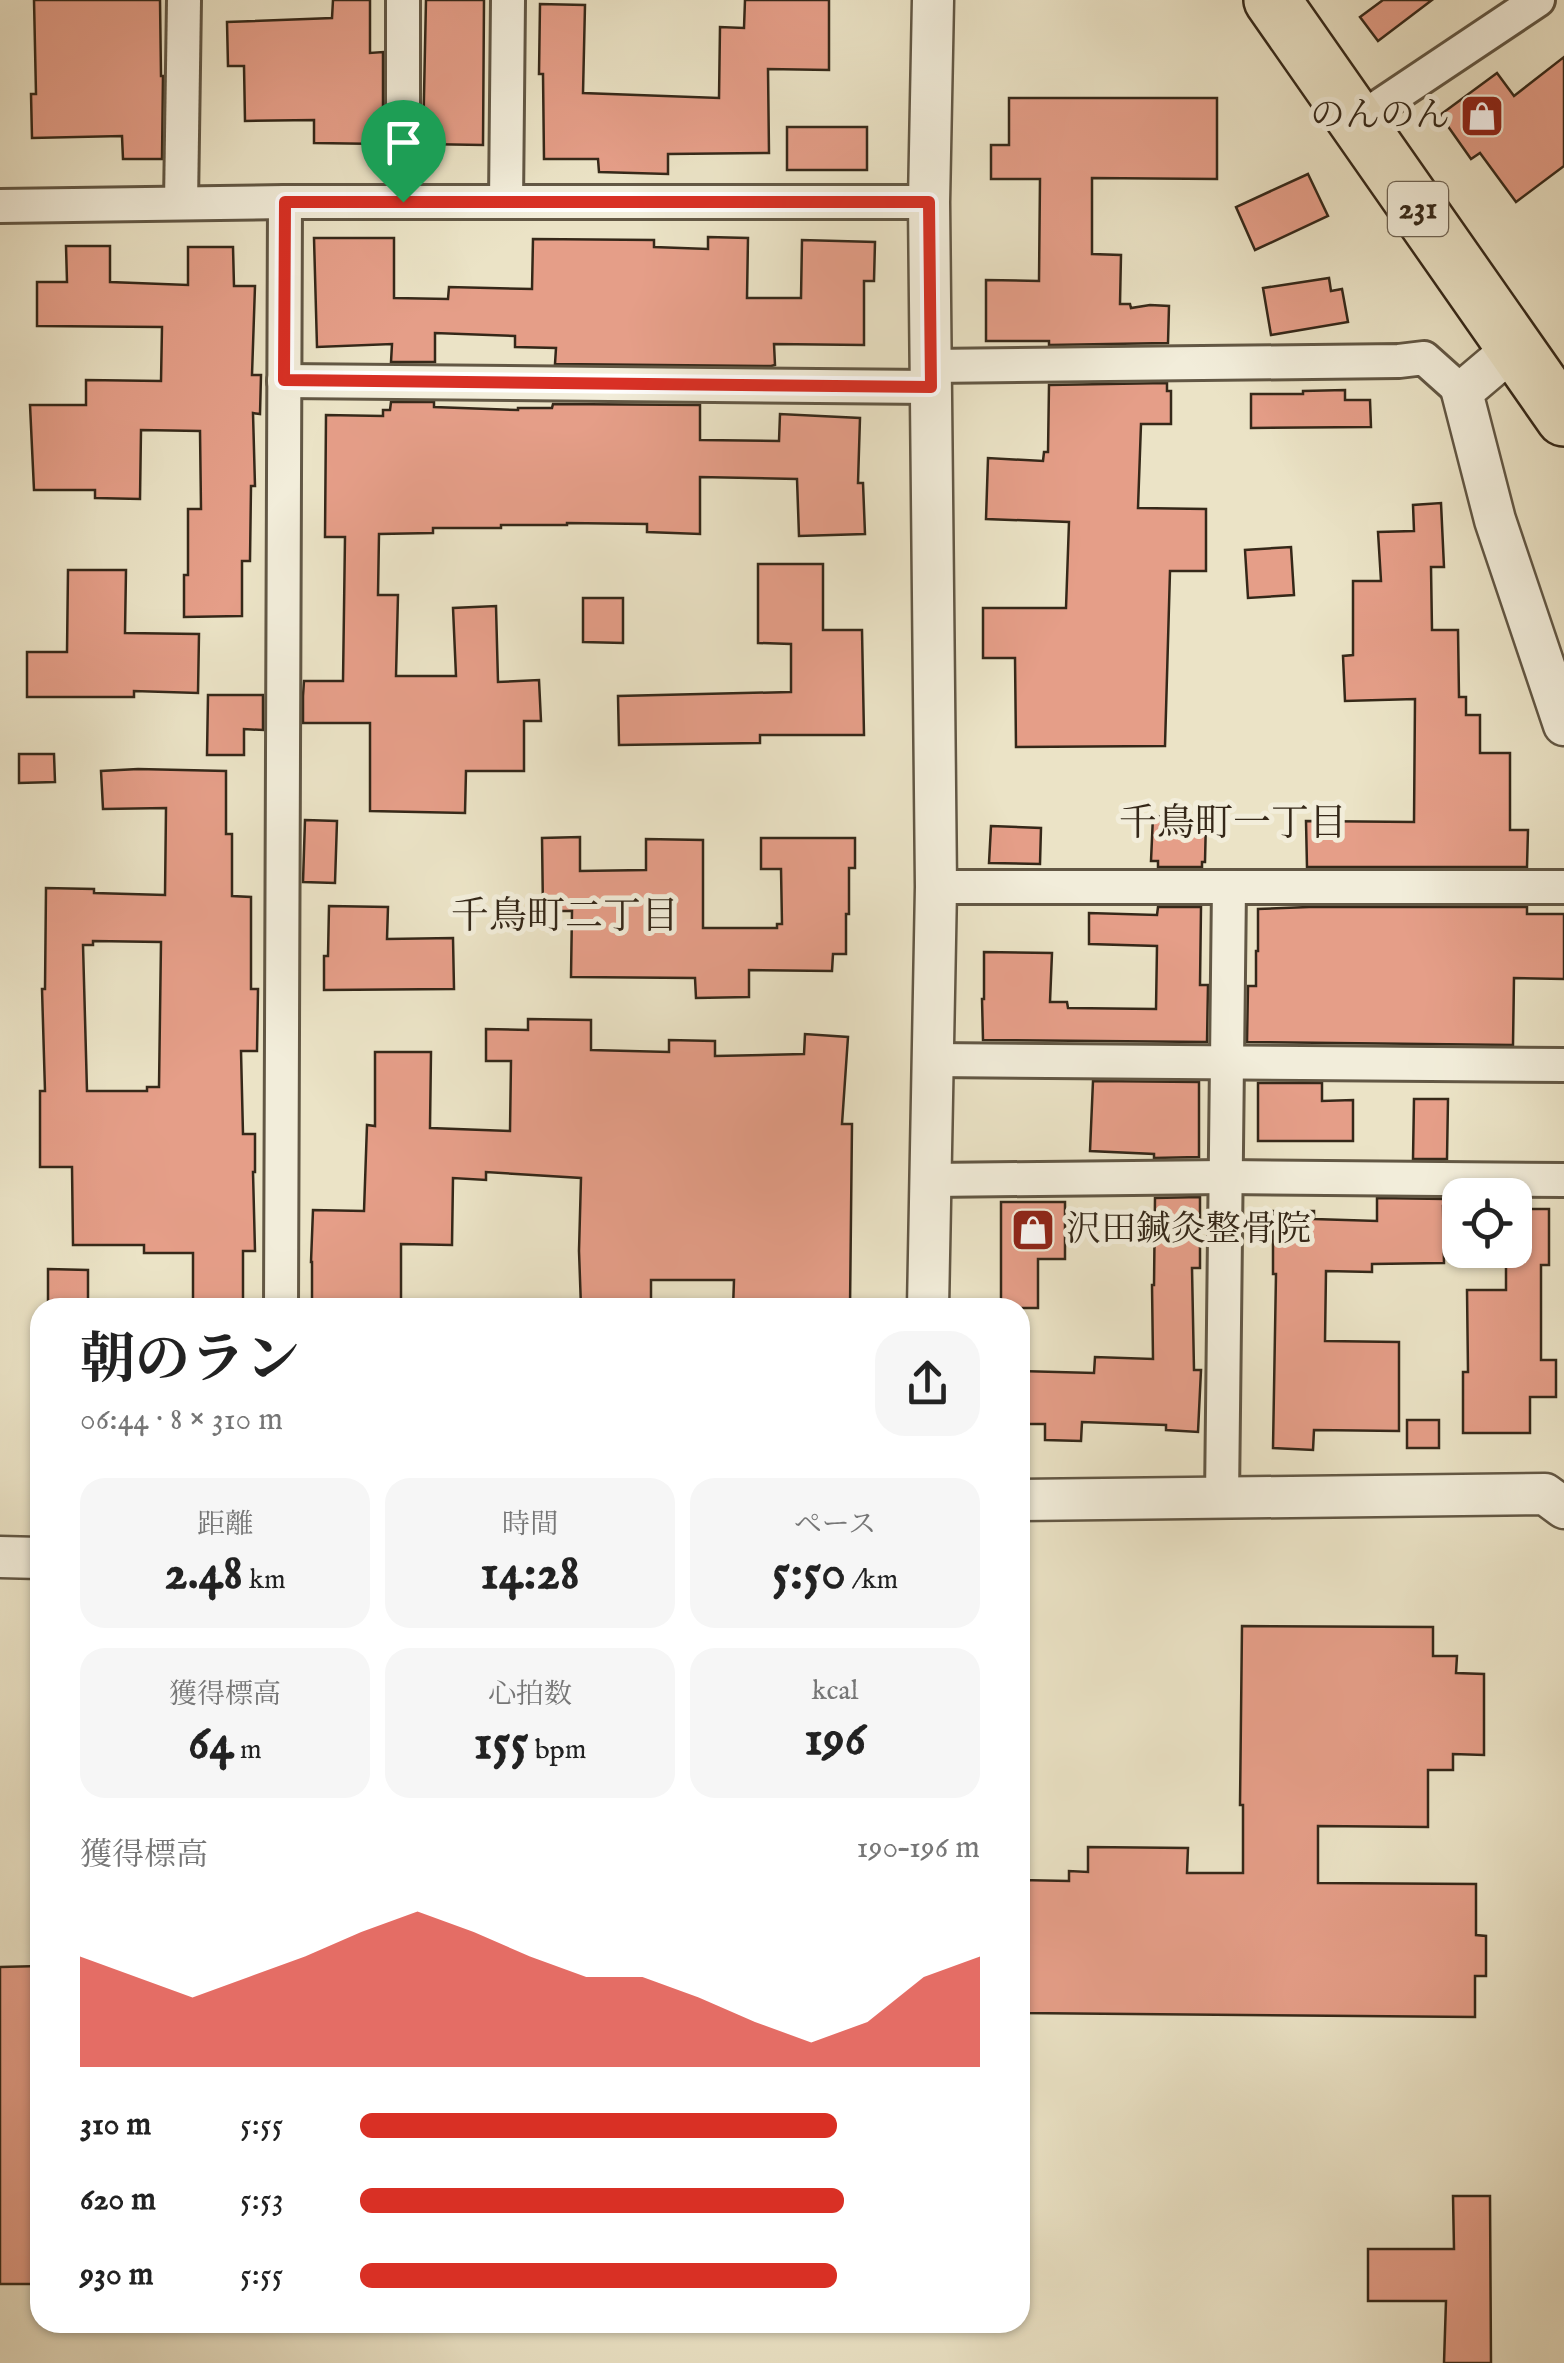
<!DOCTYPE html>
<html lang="ja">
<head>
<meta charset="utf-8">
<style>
  :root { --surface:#fff; --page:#f6f6f6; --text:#222; --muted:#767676; --accent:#d93025 }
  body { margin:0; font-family:"IM FELL English","Noto Serif JP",serif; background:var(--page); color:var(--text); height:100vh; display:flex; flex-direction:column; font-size:38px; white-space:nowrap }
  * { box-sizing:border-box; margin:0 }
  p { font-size:32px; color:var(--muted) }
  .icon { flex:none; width:55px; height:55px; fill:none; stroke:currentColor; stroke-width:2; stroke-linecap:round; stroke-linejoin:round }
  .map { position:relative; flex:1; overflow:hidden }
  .details { position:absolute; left:30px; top:1298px; width:1000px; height:1035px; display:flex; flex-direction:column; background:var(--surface); border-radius:30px; box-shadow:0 2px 8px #0004 }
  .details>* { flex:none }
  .fabs { position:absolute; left:1442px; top:1178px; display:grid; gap:20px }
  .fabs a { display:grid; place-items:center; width:90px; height:90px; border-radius:20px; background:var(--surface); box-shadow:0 2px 8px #0004; font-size:50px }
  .pin { position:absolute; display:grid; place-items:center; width:85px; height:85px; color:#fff; margin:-102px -42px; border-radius:50% 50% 50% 0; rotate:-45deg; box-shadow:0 0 10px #0007 }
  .pin .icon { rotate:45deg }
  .round { display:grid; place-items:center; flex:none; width:105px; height:105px; border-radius:30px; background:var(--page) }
  .head { display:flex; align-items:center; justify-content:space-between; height:170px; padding:0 50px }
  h1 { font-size:55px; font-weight:700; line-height:75px }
  .stats { display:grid; grid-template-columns:repeat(3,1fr); gap:15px; height:170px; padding:10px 50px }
  .stats div { display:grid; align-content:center; border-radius:25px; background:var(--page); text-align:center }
  .stats b { font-size:50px; font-weight:700 }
  .stats small { font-size:28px; font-weight:400 }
  .stats p { font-size:28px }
  .chart { height:280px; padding:20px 50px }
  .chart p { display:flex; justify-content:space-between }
  .chart svg { width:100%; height:180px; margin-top:10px; fill:var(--accent); opacity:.7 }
  ul { padding:0 50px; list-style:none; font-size:32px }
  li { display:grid; grid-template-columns:160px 120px 1fr; align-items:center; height:75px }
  li i { height:25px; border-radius:12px; background:var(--accent) }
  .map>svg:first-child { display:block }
</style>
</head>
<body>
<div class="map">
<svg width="1564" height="2363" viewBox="0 0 1564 2363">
  <rect width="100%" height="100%" fill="#ebe3c6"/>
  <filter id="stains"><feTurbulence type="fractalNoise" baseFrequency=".002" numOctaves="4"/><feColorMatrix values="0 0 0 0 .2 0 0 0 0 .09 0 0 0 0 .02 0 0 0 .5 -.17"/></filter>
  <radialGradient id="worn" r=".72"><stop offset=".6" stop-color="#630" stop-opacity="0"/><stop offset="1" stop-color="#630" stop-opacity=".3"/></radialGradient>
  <g fill="#e59e88" stroke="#352819" stroke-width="2.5" fill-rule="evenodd">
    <polygon points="34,0 160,0 161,76 163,76 162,159 123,159 122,136 32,138 31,94 36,94"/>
    <polygon points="333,0 370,0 370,53 383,52 383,144 314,143 314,120 245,121 244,66 228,66 227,22 332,18"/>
    <polygon points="426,0 484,0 483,145 423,144"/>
    <polygon points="745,0 829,0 829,70 768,69 769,153 668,154 668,174 599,172 598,159 544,159 543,74 539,74 540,4 585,5 583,93 719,98 720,27 744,28"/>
    <polygon points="1383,0 1432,0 1378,41 1360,17"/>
    <polygon points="1564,57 1564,166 1516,202 1480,153 1471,159 1440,115 1497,73 1514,96"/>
    <polygon points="1009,98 1217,98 1217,179 1092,178 1092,254 1121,255 1120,304 1130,304 1131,308 1150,305 1169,306 1168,343 1049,345 1049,341 986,341 986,280 1039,281 1040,179 991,179 991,145 1009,145"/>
    <rect x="787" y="127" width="80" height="43"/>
    <polygon points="1308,174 1328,216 1255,250 1236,207"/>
    <polygon points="708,237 748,238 747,298 801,298 802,240 875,242 874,281 864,281 864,345 774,344 775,365 771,366 555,364 556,348 515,347 515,336 435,333 435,362 391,362 392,344 317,347 314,238 394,238 394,298 448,299 449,287 532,289 533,239 654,240 654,247 708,249"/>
    <polygon points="66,246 110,246 110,282 188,285 188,247 233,247 234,286 255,286 252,375 261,375 260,414 253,413 255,486 251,486 250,561 242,561 242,616 184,617 184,575 188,575 188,509 201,509 200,431 141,430 140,499 95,498 95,490 34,490 30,405 86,405 86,380 161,381 162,327 37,326 37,282 67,282"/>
    <polygon points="1329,278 1331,291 1342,289 1348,322 1271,335 1263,288"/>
    <polygon points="1167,383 1167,391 1171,391 1171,424 1141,424 1138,508 1206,509 1206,571 1170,571 1165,746 1016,747 1015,658 983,658 983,608 1066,608 1069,522 986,519 988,458 1043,461 1044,452 1048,452 1049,385"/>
    <polygon points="1345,390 1345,400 1370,400 1371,427 1251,428 1251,394 1303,394 1303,391"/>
    <polygon points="391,402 434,402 434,407 518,410 518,408 552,408 553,404 700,405 700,440 779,441 780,414 860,418 858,483 863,483 865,534 799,536 797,479 700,477 700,534 647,532 647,524 567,523 567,525 501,525 501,528 433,528 433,533 379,534 378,595 398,595 396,676 456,676 453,608 496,606 498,682 539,680 541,721 524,721 524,771 466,771 465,813 370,811 370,723 303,723 303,696 304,681 343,681 345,537 325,537 326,415 383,416 383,410 390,410"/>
    <polygon points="1441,503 1444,567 1431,567 1432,630 1458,630 1459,697 1466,697 1466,715 1480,715 1480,753 1510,753 1510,830 1528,830 1527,867 1307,867 1306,821 1414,822 1415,699 1345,701 1343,656 1353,655 1353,581 1381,581 1378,532 1414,531 1413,505"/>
    <polygon points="1291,547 1294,595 1248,598 1245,550"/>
    <polygon points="758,564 823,564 823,630 862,630 864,735 760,735 760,743 619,745 618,696 791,692 791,644 758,643"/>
    <polygon points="68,570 126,570 125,633 199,634 198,693 134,691 134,697 27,697 27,652 67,652"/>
    <polygon points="583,598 623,598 623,643 583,642"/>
    <polygon points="208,695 263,695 263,730 244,729 244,755 207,755"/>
    <polygon points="19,754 54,754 55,782 19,783"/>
    <path d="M138,769L226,771V834H232V896L251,897V989H258L257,1051H241L243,1134H255V1172H253L255,1251H243V1308H193V1253H144V1245H73L72,1167H40V1091H45L42,989H45L46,888L94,889V893L165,895L166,808L103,809L101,771ZM93,941L161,942L159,1087H147V1091H87L83,945H93Z"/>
    <polygon points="1153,816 1206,818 1205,862 1202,862 1202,867 1158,867 1158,861 1151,861"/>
    <polygon points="305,820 337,821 335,883 303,882"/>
    <polygon points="991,826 1041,828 1040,864 989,863"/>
    <polygon points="580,837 580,871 646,870 646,839 703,840 703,928 777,928 777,924 782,924 781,869 761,869 761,838 855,838 855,868 849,868 849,914 846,914 846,954 833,954 832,971 749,970 749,997 696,998 695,978 571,977 572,911 543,911 542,838"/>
    <polygon points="329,906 388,907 387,939 453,938 454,989 324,990 324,956 328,956"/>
    <polygon points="1158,907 1201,907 1200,985 1208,985 1207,1042 983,1040 982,999 984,999 984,952 1052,953 1050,1002 1067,1002 1068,1008 1156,1009 1157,946 1089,944 1089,913 1157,915"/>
    <polygon points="1309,907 1527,907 1527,914 1564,914 1564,979 1514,978 1513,1045 1247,1042 1248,986 1256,986 1256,951 1258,951 1258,909"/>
    <polygon points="528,1019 591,1020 591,1050 669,1052 669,1040 715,1041 715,1056 804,1054 805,1034 848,1037 842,1124 852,1124 850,1308 733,1308 734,1280 651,1280 651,1308 581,1307 579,1251 581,1178 486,1172 486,1180 453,1178 452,1245 401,1244 401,1308 312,1308 312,1262 311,1262 313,1210 364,1211 367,1125 375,1126 375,1052 431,1052 430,1128 510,1131 511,1061 486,1061 486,1029 528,1030"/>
    <polygon points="1093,1081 1199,1082 1199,1157 1154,1158 1154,1154 1090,1151"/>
    <polygon points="1258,1083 1322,1083 1322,1101 1353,1100 1353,1141 1258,1141"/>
    <polygon points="1414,1099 1448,1099 1447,1159 1413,1159"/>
    <polygon points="1200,1197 1200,1268 1192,1268 1194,1370 1201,1370 1198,1432 1166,1430 1166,1425 1082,1422 1081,1441 1045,1440 1045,1424 1020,1424 1020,1371 1094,1373 1095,1357 1153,1359 1152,1285 1154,1285 1155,1198"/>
    <polygon points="1377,1198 1445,1199 1445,1206 1443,1206 1444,1263 1372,1264 1372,1272 1326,1271 1325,1341 1399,1342 1399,1431 1314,1430 1313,1450 1273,1448 1276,1274 1273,1274 1273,1211 1314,1211 1314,1219 1377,1221"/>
    <polygon points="1001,1202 1065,1202 1065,1259 1038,1259 1038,1308 1001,1308"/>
    <polygon points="1515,1209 1549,1209 1549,1265 1541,1265 1541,1360 1556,1360 1556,1397 1530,1397 1530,1433 1463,1433 1463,1372 1468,1372 1467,1290 1506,1290 1506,1250 1515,1250"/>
    <polygon points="48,1269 88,1270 88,1308 48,1308"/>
    <rect x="1407" y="1420" width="32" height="28"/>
    <polygon points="1242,1626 1433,1627 1433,1656 1457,1656 1456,1673 1484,1674 1484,1755 1453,1754 1453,1770 1428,1770 1428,1827 1318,1826 1318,1883 1476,1884 1476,1935 1486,1936 1486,1976 1475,1976 1475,2017 1020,2013 1020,1880 1069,1881 1069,1871 1088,1872 1088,1847 1188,1848 1187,1873 1243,1873 1243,1805 1240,1805"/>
    <polygon points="40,1966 40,2284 0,2284 0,1967"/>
    <polygon points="1453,2196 1490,2196 1491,2363 1444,2363 1446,2301 1368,2301 1368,2249 1454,2249"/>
  </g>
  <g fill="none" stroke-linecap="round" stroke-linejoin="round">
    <defs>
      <g id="minor">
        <polyline points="1357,121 1538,0"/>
        <polyline points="403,202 403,0"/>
        <polyline points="506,202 508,0"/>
        <polyline points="181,203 184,0"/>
        <polyline points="0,206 285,202 929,202"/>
        <polyline points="931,366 1399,361 1424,358 1462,392"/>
        <polyline points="284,381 931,387"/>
        <polyline points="936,887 1564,887"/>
        <polyline points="933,1060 1564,1065"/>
        <polyline points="931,1180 1225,1177 1564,1180"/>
        <polyline points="281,1308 285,202"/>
        <polyline points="1222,1498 1229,887"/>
      </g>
      <g id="tertiary">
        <polyline points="1514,348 1462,392 1495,520 1564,725"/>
        <polyline points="928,1308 936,887 929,202 933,0"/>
        <polyline points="1020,1500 1545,1494 1564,1508"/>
        <polyline points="0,1557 40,1558"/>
      </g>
      <polyline id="trunk" points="1272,0 1564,418"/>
    </defs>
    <use href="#minor" stroke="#625744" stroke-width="38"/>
    <use href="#tertiary" stroke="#625744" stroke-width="45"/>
    <use href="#trunk" stroke="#352819" stroke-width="60"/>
    <use href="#minor" stroke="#f2edda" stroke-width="32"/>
    <use href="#tertiary" stroke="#f2edda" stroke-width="40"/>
    <use href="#trunk" stroke="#ebe3c6" stroke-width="55"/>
  </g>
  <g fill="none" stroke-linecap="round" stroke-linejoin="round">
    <defs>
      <polygon id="route" points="285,202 929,202 931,387 284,380"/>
    </defs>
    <use href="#route" stroke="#fff" stroke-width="20"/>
    <use href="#route" stroke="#d93025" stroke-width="12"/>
  </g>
  <defs>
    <symbol id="shop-square" viewBox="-11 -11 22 22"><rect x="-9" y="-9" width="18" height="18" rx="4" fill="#8f2418" stroke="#f2edda"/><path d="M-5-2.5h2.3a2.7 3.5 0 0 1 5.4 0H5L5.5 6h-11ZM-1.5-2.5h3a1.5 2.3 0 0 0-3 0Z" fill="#fff"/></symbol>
  </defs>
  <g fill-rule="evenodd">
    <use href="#shop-square" x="1457" y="91" width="50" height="50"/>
    <use href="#shop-square" x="1008" y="1205" width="50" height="50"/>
  </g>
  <g text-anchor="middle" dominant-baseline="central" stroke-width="10" stroke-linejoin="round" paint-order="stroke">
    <rect fill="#f2edda" stroke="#6e6353" stroke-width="2.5" x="1388" y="182" width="60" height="54" rx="8"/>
    <g font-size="32" font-weight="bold" fill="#352819">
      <text x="1418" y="209">231</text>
    </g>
    <g font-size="35" fill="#352819" stroke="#f2edda" text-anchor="end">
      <text x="1450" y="116">のんのん</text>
      <text x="1066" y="1230" text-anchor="start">沢田鍼灸整骨院</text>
    </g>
    <g font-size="38" fill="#352819" stroke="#f2edda">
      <text x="1233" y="825">千鳥町一丁目</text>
      <text x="565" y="918">千鳥町二丁目</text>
    </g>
  </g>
  <rect width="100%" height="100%" filter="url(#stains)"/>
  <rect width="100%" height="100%" fill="url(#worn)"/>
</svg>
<div class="fabs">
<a><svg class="icon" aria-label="locate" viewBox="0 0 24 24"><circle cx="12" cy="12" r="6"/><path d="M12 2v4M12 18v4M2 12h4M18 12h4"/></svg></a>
</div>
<div class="pin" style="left:403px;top:202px;background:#1e9e55"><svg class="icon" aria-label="arrive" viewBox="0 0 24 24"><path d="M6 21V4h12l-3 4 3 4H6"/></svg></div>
<section class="details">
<div class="head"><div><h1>朝のラン</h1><p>06:44 · 8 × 310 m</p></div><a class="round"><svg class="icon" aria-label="share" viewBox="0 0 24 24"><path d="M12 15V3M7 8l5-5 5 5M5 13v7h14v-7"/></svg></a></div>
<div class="stats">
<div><p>距離</p><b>2.48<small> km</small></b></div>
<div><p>時間</p><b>14:28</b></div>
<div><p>ペース</p><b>5:50<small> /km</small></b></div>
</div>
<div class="stats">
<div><p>獲得標高</p><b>64<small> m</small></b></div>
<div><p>心拍数</p><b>155<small> bpm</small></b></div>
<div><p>kcal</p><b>196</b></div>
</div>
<div class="chart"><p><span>獲得標高</span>190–196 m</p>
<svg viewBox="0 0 160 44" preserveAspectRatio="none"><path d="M0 44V17L10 22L20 27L30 22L40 17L50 11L60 6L70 11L80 17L90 22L100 22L110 27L120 33L130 38L140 33L150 22L160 17V44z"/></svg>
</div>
<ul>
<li><b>310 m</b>5:55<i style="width:77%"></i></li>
<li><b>620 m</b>5:53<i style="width:78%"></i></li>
<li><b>930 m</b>5:55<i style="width:77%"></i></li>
</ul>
</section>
</div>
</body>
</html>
